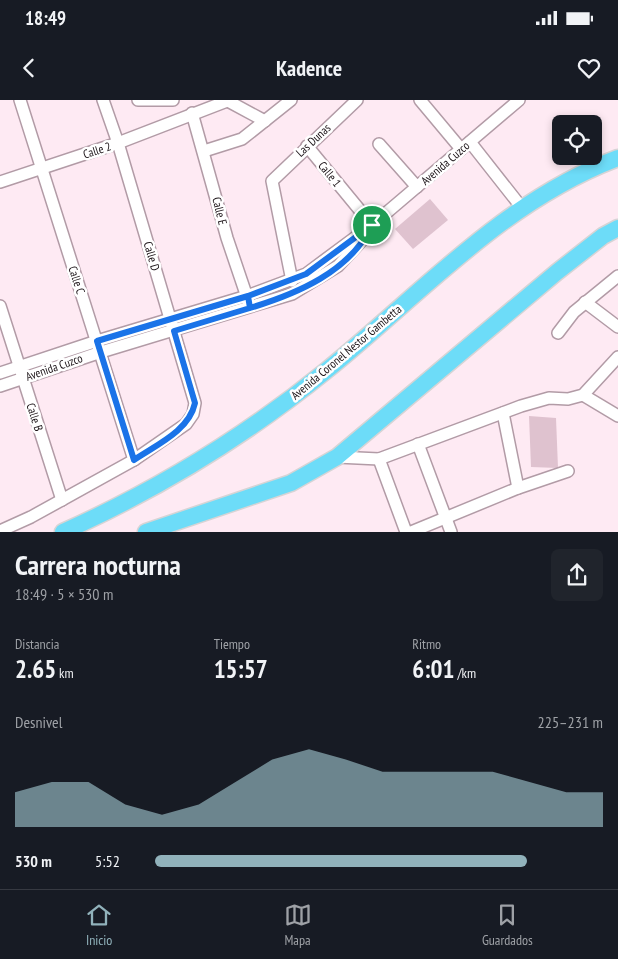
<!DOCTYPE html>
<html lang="es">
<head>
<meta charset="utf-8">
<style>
  :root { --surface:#171b24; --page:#20242c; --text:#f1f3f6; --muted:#9ea1a6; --line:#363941; --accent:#91b2bb }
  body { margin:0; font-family:"PT Sans Narrow",sans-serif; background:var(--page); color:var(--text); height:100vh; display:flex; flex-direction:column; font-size:19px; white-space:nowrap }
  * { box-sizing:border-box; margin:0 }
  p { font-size:16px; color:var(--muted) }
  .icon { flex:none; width:28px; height:28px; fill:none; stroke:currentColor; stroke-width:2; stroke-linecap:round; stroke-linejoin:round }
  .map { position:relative; height:432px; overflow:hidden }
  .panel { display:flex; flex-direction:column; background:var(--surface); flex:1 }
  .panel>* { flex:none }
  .buttons { position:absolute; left:552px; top:15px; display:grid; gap:10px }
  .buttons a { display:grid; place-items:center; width:50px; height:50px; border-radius:8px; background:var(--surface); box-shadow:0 2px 8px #0003; font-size:25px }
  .pin { position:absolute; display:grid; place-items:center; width:42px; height:42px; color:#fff; margin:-21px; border:2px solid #fff; border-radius:50%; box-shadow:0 1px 5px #0007 }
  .round { display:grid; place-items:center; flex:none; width:52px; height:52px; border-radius:8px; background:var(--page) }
  .summary { display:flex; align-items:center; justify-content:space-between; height:85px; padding:0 15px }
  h1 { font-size:28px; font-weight:700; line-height:38px }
  .metrics { display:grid; grid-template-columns:repeat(3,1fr); gap:8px; height:85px; padding:5px 15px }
  .metrics div { display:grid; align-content:center }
  .metrics b { font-size:25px; font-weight:700 }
  .metrics small { font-size:14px; font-weight:400 }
  .metrics p { font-size:14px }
  .chart { height:140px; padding:10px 15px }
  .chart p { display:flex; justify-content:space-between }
  .chart svg { width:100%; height:90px; margin-top:5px; fill:var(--accent); opacity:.7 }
  ul { padding:0 15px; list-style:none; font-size:16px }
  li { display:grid; grid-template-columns:80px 60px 1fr; align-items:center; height:38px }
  li i { height:12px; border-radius:6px; background:var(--accent) }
  .status { display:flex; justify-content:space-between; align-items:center; height:35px; padding:0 25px; background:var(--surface); direction:ltr }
  .status svg { height:14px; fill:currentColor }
  header { display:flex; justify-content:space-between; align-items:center; height:65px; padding:0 15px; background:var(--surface); font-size:22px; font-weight:700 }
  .tab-bar { display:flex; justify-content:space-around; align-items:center; height:70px; border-top:1px solid var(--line); background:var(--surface); font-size:14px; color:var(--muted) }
  .tab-bar a { display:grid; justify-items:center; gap:2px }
  .tab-bar .on { color:var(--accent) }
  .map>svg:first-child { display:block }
</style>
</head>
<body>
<div class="status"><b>18:49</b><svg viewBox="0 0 49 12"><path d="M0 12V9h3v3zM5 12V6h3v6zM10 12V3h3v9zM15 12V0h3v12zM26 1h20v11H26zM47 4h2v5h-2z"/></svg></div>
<header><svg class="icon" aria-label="back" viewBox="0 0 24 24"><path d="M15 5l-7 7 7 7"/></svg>Kadence<svg class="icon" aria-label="heart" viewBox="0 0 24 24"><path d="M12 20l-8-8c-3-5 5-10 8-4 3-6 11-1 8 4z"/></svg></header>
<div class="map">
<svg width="618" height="432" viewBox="0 0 618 432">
  <rect width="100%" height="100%" fill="#feeaf3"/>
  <g fill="#dfc2cf">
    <polygon points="430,99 448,120 413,149 395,129"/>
    <polygon points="529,316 556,318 558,368 531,367"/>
  </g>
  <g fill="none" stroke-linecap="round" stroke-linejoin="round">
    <defs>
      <g id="minor">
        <polyline points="20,0 134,360"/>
        <polyline points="138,0 173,0"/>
        <polyline points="226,0 265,21"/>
        <polyline points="420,0 461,49"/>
        <polyline points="192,13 227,138 249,203"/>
        <polyline points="470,42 522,108"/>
        <polyline points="379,44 417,87"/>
        <polyline points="307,46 372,125"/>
        <polyline points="204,51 242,39 291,0"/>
        <polyline points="0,82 118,43 227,1"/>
        <polyline points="292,181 272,81 357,0"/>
        <polyline points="585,202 618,227"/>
        <polyline points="0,206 62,400"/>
        <polyline points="558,233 574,212 618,176"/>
        <polyline points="0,273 97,241 247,196 306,174 372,125 519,0"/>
        <polyline points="0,286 101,252 292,194 338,166 367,135"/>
        <polyline points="583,295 618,316"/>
        <polyline points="503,313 518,388"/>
        <polyline points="418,344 451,432"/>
        <polyline points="337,357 379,359 521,306 549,298 568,299 583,295 618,257"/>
        <polyline points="379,359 406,432"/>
        <polyline points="0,431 31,417 134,360 186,324 193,314 195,303 118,43 103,0"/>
        <polyline points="411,432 518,388 568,371"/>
      </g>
      <g id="highway">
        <path d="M63,432C157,390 247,335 327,270C420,195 503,101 618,58"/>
        <polyline points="146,432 291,383 337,357 557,172 603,136 618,128"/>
      </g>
    </defs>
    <use href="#minor" stroke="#b29ba6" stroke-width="14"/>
    <use href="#highway" stroke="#d6d4d5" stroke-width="19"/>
    <use href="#minor" stroke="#fff" stroke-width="11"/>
    <use href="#highway" stroke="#6ddcf8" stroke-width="16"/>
  </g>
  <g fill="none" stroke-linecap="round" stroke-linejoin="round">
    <defs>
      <path id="route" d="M372,125L306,174L248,196L250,208L174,231L195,303C189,331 156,345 134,360L97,241L248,196L250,208C296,194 350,172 372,125"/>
    </defs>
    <use href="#route" stroke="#fff" stroke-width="10"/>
    <use href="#route" stroke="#1a73e8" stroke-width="6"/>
  </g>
  <g text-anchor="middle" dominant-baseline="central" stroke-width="5" stroke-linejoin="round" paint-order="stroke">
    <g font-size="12" fill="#1a1216" stroke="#fff">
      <text transform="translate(313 40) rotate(-43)">Las Dunas</text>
      <text transform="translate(97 50) rotate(-18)">Calle 2</text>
      <text transform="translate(445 63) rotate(-41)">Avenida Cuzco</text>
      <text transform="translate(330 74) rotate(51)">Calle 1</text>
      <text transform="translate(220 111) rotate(76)">Calle E</text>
      <text transform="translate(152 156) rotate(74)">Calle D</text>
      <text transform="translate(77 180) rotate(72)">Calle C</text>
      <text transform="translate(346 252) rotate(-40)">Avenida Coronel Nestor Gambetta</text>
      <text transform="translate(54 267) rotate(-19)">Avenida Cuzco</text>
      <text transform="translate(35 317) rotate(72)">Calle B</text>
    </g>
  </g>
</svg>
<div class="buttons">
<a><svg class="icon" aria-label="locate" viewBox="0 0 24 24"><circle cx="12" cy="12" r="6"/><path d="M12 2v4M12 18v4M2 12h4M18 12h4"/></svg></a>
</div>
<div class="pin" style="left:372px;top:125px;background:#1e9e55"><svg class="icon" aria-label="arrive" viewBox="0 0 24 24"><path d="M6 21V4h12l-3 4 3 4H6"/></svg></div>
</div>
<section class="panel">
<div class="summary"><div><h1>Carrera nocturna</h1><p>18:49 · 5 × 530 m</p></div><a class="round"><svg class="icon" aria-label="share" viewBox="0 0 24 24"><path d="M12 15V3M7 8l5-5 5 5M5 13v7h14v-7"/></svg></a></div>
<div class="metrics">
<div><p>Distancia</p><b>2.65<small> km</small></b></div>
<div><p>Tiempo</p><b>15:57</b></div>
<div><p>Ritmo</p><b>6:01<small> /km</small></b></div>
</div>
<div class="chart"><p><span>Desnivel</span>225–231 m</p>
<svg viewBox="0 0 160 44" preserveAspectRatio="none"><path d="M0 44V27L10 22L20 22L30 33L40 38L50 33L60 22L70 11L80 6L90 11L100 17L110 17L120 17L130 17L140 22L150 27L160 27V44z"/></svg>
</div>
<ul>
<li><b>530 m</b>5:52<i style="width:83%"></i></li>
</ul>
</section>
<nav class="tab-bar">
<a class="on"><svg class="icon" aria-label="home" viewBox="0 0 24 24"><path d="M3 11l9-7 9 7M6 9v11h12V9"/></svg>Inicio</a>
<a><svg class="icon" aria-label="map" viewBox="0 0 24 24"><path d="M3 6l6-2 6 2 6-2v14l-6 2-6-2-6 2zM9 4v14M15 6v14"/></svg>Mapa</a>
<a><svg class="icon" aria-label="saved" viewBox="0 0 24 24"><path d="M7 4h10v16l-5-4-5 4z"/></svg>Guardados</a>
</nav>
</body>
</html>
